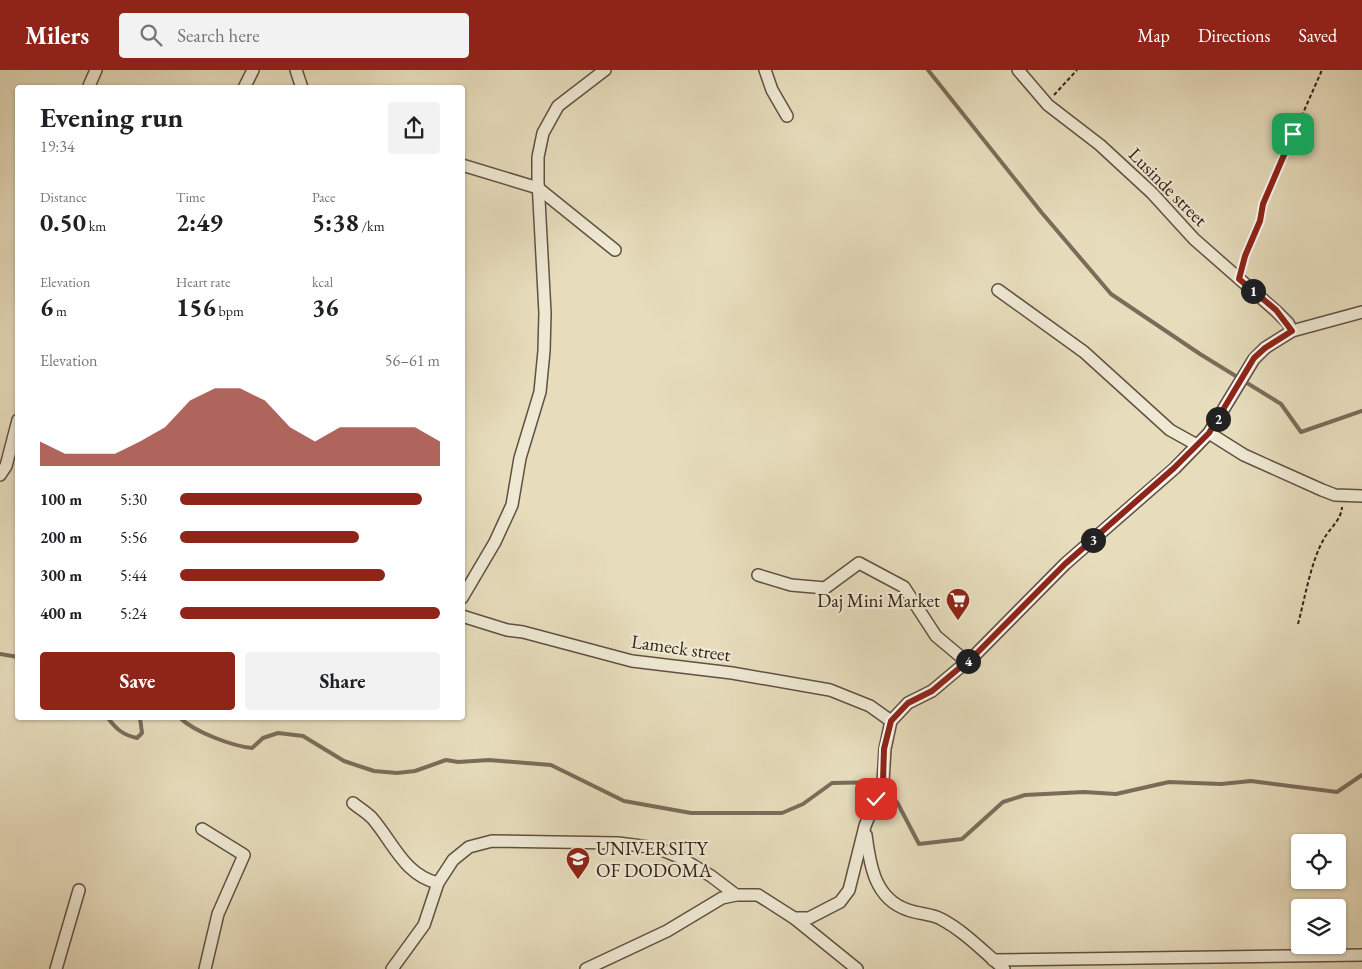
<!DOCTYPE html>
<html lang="en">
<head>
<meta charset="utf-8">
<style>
  :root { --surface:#fff; --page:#f2f2f2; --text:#202124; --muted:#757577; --accent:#8f2418 }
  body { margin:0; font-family:"EB Garamond",serif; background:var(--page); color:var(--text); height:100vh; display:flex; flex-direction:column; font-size:19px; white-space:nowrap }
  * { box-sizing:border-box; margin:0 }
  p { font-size:16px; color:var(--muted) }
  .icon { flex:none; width:28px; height:28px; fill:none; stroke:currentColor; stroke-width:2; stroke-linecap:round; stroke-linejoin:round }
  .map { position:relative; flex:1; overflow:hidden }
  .side { position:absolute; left:15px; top:15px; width:450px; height:635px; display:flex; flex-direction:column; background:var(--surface); border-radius:5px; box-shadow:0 1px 4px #0004 }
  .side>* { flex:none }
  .fabs { position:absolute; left:1291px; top:764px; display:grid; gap:10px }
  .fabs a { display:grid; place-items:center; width:55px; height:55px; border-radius:5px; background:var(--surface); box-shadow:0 1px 4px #0004; font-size:25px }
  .pin { position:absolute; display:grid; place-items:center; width:42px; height:42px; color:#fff; margin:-21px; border-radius:10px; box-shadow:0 2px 8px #0006 }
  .km { position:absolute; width:25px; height:25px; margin:-12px; border-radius:50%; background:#222; color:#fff; font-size:14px; line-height:25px; text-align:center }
  .round { display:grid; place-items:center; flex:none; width:52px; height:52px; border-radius:5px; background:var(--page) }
  .head { display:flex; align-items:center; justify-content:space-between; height:85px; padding:0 25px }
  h1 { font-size:28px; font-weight:700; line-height:38px }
  .figures { display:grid; grid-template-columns:repeat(3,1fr); gap:8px; height:85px; padding:5px 25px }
  .figures div { display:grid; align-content:center }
  .figures b { font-size:25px; font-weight:700 }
  .figures small { font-size:14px; font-weight:400 }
  .figures p { font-size:14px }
  .chart { height:140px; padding:10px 25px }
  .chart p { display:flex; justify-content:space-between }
  .chart svg { width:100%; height:90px; margin-top:5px; fill:var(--accent); opacity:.7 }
  .action { display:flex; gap:10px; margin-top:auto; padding:10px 25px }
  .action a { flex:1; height:58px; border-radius:5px; background:var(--accent); color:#fff; font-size:20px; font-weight:700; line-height:58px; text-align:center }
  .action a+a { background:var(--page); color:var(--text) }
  ul { padding:0 25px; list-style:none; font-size:16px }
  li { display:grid; grid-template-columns:80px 60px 1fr; align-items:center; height:38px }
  li i { height:12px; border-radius:6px; background:var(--accent) }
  header { display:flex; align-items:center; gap:30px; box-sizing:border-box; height:70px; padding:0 25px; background:var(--accent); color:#fff }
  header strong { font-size:24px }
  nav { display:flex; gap:28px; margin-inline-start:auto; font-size:18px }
  .search { width:350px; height:45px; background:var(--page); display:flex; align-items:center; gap:12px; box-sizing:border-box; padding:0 18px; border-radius:5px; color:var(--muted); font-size:19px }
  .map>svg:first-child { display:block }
</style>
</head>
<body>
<header>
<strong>Milers</strong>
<div class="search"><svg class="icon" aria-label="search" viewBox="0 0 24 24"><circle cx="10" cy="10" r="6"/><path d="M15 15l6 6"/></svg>Search here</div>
<nav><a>Map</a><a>Directions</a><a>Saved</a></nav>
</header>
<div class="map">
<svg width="1362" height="899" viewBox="0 0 1362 899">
  <rect width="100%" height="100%" fill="#e7ddbd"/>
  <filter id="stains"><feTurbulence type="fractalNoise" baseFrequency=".004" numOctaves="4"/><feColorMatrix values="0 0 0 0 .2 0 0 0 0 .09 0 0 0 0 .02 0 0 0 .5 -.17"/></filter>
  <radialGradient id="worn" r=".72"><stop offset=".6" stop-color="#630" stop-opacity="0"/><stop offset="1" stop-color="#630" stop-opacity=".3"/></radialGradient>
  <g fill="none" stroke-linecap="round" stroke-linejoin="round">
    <g stroke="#7a6c5a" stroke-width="4">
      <polyline points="928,0 1042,143 1111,224 1200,284 1281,334 1301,362 1362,341"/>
      <polyline points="0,584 18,587"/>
      <path d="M108,648C116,659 123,665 137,668L142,663L140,648"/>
      <path d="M180,648C195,662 232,676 252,678L263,668L278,663L303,666L344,691L374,701L397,703L415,701L446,690L458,692L489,690L551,695L624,731L691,743H782L803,734L832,713L883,712L898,734L919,774L962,769L1003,732L1025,725L1084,722L1116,724L1169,712L1221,714L1251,711L1337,722L1362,705"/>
    </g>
    <defs>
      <g id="minor">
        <polyline points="296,0 302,18"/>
        <polyline points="765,0 772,20 787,46"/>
        <polyline points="1018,0 1048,35 1100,75 1152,123 1194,169 1276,241 1288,253 1292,261"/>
        <polyline points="89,16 96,0"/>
        <polyline points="244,18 253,0"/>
        <polyline points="462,95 538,118 615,180"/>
        <polyline points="998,220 1084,282 1170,360 1197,375"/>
        <polyline points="1209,363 1244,385 1322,420 1335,425 1362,426"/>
        <polyline points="0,405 6,396 18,350"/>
        <polyline points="758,505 791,515 825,518 859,493 904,517 936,566 967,592"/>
        <polyline points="462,528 495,472 512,435 520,388 540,322 544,281 545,243 538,111 538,87 543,63 558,36 605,0"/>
        <polyline points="462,546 507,560 523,562 632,591 732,603 830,620 870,636 891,651"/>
        <path d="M353,733C359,738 366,742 372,748C393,772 404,805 438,813"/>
        <polyline points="202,759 244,785 218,844 205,899"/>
        <path d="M866,765C870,796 875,829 908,840C919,844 932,844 941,849C964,861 984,882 1004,899"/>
        <polyline points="794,848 857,899"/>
        <polyline points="993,890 1362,885"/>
        <polyline points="56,899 79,820"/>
        <polyline points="392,899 424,855 438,813 453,790 469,777 492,771 618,773 657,778 679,787 711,806 736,825"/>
        <polyline points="586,899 667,861 722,828 736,825 758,825 794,848 809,848 840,832 849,820 865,756 883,712 885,679 891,651 908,633 932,621 976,584 1065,494 1175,398 1209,363 1254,289 1265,278 1292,261 1362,242"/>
      </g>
    </defs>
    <use href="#minor" stroke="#605142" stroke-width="14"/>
    <g stroke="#332219" stroke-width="2" stroke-dasharray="4 2.5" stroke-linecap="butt">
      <polyline points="1054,25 1077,0"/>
      <polyline points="1242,197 1260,151 1263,134 1322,0"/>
      <path d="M1298,554C1305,528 1311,490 1325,467C1331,457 1341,450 1342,437"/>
    </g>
    <use href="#minor" stroke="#efe9d4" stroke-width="11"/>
  </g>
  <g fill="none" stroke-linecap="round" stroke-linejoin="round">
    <defs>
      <polyline id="route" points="876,729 883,712 884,679 891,651 908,633 932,621 976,584 1065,494 1174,398 1209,363 1254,288 1265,278 1292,261 1276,240 1239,209 1245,186 1260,151 1263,134 1293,64"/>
    </defs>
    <use href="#route" stroke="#fff" stroke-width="10"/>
    <use href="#route" stroke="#8f2418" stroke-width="6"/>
  </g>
  <defs>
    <symbol id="supermarket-pin" viewBox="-11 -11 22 30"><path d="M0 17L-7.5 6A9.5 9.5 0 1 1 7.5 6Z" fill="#8f2418" stroke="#efe9d4"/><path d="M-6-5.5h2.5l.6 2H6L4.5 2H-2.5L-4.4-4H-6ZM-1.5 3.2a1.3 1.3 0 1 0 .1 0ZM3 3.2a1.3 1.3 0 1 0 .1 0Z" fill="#fff"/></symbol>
    <symbol id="university-pin" viewBox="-11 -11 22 30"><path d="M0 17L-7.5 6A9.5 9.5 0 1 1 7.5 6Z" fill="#8f2418" stroke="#efe9d4"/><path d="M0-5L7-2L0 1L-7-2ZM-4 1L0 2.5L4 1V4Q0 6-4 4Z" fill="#fff"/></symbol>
  </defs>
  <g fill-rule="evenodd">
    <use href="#supermarket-pin" x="944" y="516" width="28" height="38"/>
    <use href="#university-pin" x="564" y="775" width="28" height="38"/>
  </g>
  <g text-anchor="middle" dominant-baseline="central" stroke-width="4.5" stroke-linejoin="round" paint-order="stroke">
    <g font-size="19" fill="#332219" stroke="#efe9d4">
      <text transform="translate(1168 117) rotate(45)">Lusinde street</text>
      <text transform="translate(681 578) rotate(8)">Lameck street</text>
    </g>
    <g font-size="19" fill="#332219" stroke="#efe9d4" text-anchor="end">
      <text x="940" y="530">Daj Mini Market</text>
      <text x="596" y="778" text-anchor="start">UNIVERSITY<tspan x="596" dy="22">OF DODOMA</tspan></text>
    </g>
  </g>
  <rect width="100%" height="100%" filter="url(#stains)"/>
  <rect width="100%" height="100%" fill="url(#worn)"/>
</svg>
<div class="fabs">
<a><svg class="icon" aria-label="locate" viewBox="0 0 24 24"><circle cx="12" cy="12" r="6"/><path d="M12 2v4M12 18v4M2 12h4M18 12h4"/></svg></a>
<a><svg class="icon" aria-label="layers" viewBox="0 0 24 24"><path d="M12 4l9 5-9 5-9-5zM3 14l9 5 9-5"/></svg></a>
</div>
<div class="pin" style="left:1293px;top:64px;background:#1e9e55"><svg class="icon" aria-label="arrive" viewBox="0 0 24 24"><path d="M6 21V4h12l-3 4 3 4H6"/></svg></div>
<div class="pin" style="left:876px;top:729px;background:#d93025"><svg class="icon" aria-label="check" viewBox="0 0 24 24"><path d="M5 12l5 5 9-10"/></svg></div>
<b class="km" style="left:1253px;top:221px">1</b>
<b class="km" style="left:1218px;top:349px">2</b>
<b class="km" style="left:1093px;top:470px">3</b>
<b class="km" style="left:968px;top:591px">4</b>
<section class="side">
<div class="head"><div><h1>Evening run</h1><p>19:34</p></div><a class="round"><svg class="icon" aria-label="share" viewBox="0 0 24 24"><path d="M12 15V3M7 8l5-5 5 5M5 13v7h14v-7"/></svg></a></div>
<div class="figures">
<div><p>Distance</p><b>0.50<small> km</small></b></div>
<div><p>Time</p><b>2:49</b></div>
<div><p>Pace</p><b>5:38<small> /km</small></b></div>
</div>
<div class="figures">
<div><p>Elevation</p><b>6<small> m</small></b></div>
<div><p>Heart rate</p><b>156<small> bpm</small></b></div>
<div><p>kcal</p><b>36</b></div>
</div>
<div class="chart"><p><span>Elevation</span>56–61 m</p>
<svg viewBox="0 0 160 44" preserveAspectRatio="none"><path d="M0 44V32L10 38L20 38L30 38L40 32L50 25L60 12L70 6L80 6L90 12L100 25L110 32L120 25L130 25L140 25L150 25L160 32V44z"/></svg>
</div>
<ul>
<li><b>100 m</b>5:30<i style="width:93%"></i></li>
<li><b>200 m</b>5:56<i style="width:69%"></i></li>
<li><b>300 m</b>5:44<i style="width:79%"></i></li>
<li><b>400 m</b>5:24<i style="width:100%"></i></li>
</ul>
<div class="action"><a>Save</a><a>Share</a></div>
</section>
</div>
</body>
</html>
